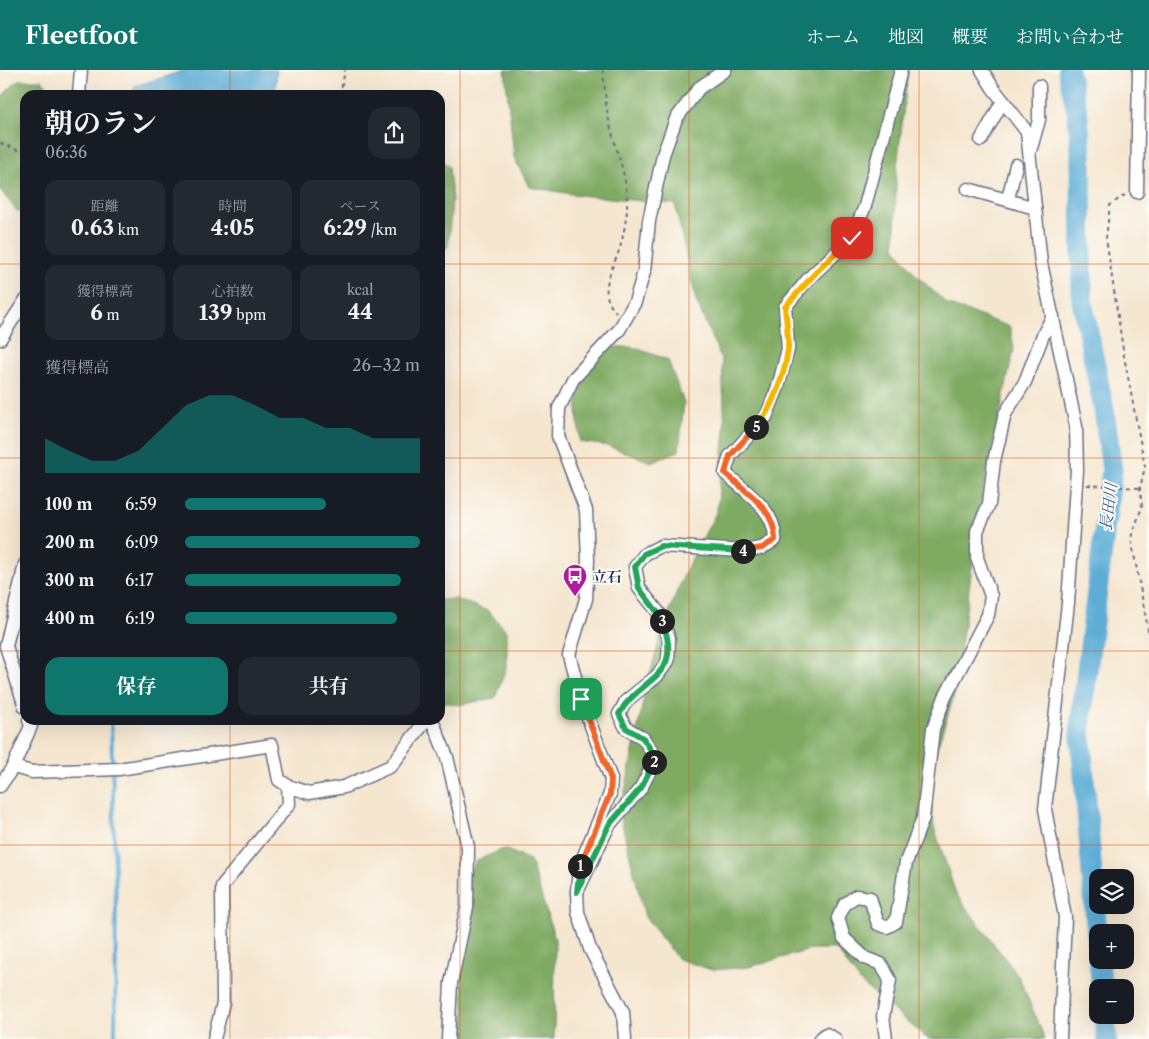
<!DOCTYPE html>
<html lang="ja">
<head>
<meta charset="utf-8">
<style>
  :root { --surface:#171b24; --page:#242831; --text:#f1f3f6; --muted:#9ea1a6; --accent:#0f766e }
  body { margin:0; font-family:"Libre Caslon Text","Noto Serif JP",serif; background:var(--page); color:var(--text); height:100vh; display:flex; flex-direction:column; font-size:19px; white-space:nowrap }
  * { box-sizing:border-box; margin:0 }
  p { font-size:16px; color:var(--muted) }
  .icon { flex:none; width:28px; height:28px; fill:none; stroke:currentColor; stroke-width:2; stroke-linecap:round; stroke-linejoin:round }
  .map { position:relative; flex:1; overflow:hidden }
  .details { position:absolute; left:20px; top:20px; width:425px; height:635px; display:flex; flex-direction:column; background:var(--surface); border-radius:15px; box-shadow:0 5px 20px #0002 }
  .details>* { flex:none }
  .controls { position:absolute; left:1089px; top:799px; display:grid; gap:10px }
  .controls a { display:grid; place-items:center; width:45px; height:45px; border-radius:10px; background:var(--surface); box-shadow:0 5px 20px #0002; font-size:25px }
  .pin { position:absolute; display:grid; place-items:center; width:42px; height:42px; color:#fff; margin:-21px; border-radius:10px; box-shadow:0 2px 8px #0006 }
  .km { position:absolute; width:25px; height:25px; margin:-12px; border-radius:50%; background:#222; color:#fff; font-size:14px; line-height:25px; text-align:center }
  .round { display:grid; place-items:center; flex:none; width:52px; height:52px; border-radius:15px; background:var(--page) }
  .summary { display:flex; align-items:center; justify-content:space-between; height:85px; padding:0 25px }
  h1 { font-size:28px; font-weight:700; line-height:38px }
  .stats { display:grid; grid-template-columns:repeat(3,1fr); gap:8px; height:85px; padding:5px 25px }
  .stats div { display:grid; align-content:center; border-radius:12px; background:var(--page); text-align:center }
  .stats b { font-size:21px; font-weight:700 }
  .stats small { font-size:14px; font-weight:400 }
  .stats p { font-size:14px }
  .chart { height:140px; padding:10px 25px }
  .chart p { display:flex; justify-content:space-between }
  .chart svg { width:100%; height:90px; margin-top:5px; fill:var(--accent); opacity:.7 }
  .cta { display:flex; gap:10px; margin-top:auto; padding:10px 25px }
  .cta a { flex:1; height:58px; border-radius:15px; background:var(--accent); color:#fff; font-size:20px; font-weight:700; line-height:58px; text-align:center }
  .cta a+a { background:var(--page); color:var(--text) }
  ul { padding:0 25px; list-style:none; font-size:16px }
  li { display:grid; grid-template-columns:80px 60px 1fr; align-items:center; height:38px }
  li i { height:12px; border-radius:6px; background:var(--accent) }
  header { display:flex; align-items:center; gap:30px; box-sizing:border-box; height:70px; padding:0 25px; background:var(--accent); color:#fff }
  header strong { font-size:24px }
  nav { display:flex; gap:28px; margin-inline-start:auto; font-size:18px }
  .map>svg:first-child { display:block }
</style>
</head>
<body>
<header>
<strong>Fleetfoot</strong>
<nav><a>ホーム</a><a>地図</a><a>概要</a><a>お問い合わせ</a></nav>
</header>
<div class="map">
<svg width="1149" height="969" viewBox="0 0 1149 969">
  <rect width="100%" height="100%" fill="#fdfcf7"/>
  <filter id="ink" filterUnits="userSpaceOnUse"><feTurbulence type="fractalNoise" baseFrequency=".02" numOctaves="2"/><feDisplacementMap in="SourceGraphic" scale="10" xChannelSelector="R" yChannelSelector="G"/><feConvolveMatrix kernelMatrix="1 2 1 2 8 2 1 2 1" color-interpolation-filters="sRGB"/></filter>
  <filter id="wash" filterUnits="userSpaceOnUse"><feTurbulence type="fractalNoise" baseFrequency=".0096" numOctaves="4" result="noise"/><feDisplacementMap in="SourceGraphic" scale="20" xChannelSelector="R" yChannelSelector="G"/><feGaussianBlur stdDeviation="1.12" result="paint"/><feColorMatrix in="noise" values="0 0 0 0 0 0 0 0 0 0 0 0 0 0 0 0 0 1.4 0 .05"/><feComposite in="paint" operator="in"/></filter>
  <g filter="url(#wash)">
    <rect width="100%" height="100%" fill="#f5e6cf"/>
    <g fill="#7faa62" stroke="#4d6c60">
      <polygon points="505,0 908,0 896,106 895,177 914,203 947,234 1010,257 1014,279 982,425 954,626 927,708 934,757 956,824 1019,907 1045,969 928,969 861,913 836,879 813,879 749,897 712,900 678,889 645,847 620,746 644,627 663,556 686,500 717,441 725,362 722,291 696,231 675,134 578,125 529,117 514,87"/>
      <polygon points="18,10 42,10 54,25 25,25 25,141 17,141 0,120 0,28"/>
      <polygon points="440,89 449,97 452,129 448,177 440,183"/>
      <polygon points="601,277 633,277 668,290 684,333 679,381 651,392 608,376 580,372 577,340 581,301"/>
      <polygon points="456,529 488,541 507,561 507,596 495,628 459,635 440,631 440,530"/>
      <polygon points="504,779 530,790 555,869 554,969 462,969 465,954 461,887 462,812 477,790"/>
    </g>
    <polygon fill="#5dadd7" stroke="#3c6e9a" points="186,0 277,0 275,25 132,25 135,16"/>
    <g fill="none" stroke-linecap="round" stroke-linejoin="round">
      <polyline stroke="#5dadd7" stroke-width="4" points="111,650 116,839 115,969"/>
      <g stroke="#5dadd7" stroke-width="21">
        <polyline points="1068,0 1078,46 1081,84 1082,231 1104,340 1112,400 1080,658 1098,876"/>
        <polyline points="1099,890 1102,918"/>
        <polyline points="1104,945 1107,969"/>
      </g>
    </g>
  </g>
  <g filter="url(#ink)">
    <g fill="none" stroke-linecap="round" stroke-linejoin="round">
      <defs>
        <g id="minor">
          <polyline points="982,0 993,18 1027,62 1041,193 1076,356 1077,400 1068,533 1045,739 1065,847 1060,969"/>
          <polyline points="79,25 81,0"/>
          <polyline points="981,70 1003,31"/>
          <polyline points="1031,78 1039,50 1039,16"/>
          <polyline points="968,119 1035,138"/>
          <polyline points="1137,122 1139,0"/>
          <polyline points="1008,129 1016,95"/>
          <polyline points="0,269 25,231"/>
          <polyline points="25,494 6,576 25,637"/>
          <polyline points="432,650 447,687 468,777 467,837 451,913 448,969"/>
          <polyline points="13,697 32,702 119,699 272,675 279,710 288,716 309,723 344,717 391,696 426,650"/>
          <polyline points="0,716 13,697 31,656 29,650"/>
          <path d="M577,822L609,755L641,718L656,688L643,668L626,658L619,644L626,631L657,606L668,591L669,568L659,543L639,518L635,497L645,484L661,476L744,481L762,478L775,470C776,440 746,422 725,403L730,386L766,347L778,317L788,279L785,237L809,208L852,168L865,136L901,0"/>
          <polyline points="214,969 223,933 222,816 289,734 288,716"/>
          <polyline points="625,969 623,942 590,879 578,842 577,822 579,797 610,724 611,709 581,629 569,585 586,529 588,490 586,440 558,366 559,338 573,309 619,260 635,232 644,202 649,151 663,85 676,49 699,18 725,0"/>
          <polyline points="820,969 826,964 835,969"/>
          <polyline points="886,969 883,946 890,910 881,894 865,888 844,868 838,848 845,834 856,826 870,828 878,854 887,857 896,852 906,792 923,748 933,659 945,627 988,545 991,526 977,488 977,461 989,434 994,391 1005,344 1025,312 1043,265 1053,246"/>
        </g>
      </defs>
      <use href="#minor" stroke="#676f86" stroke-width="15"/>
      <g stroke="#676f86" stroke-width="2" stroke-dasharray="4 4" stroke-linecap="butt">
        <path d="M603,0C605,16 605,34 609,50C616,84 628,103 627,140C626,152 623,167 620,178C613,199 596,222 616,242"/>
        <polyline points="340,25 345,0"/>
        <polyline points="0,73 25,83"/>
        <polyline points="1125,125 1110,135 1106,168 1124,286 1145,397 1140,418 1142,437 1131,468 1149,565"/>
        <polyline points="1087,415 1140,418"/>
      </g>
      <use href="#minor" stroke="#fff" stroke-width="12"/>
    </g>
  </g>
  <g fill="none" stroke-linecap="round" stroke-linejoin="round" filter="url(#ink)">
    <defs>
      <polyline id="split-1" points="580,796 610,724 611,709 581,629"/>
      <polyline id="split-2" points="580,796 577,822 609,755 641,718 654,692"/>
      <path id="split-3" d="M654,692L656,688L643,668L626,658L619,644C641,605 685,609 662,551"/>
      <polyline id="split-4" points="662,551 658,543 639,518 635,497 644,484 661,476 743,481"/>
      <path id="split-5" d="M743,481L762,478L775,470C776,439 746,422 725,403L730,386L756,357"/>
      <path id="split-6" d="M756,357C772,340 785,303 788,279C789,266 786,250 785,237L818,200"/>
      <polyline id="split-7" points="818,200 852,168"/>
    </defs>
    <use href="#split-1" stroke="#fff" stroke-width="10"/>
    <use href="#split-2" stroke="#fff" stroke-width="10"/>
    <use href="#split-3" stroke="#fff" stroke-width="10"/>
    <use href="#split-4" stroke="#fff" stroke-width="10"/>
    <use href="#split-5" stroke="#fff" stroke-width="10"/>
    <use href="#split-6" stroke="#fff" stroke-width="10"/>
    <use href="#split-7" stroke="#fff" stroke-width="10"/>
    <use href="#split-1" stroke="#f0652b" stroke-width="6"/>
    <use href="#split-2" stroke="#22a559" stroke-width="6"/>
    <use href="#split-3" stroke="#22a559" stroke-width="6"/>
    <use href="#split-4" stroke="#22a559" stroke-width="6"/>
    <use href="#split-5" stroke="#f0652b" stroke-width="6"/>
    <use href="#split-6" stroke="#f5b400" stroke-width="6"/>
    <use href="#split-7" stroke="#f5b400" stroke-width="6"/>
  </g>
  <path fill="none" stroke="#de5710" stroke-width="1" stroke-opacity="0.55" d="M230,0V25M460,0V969M689,0V969M919,0V969M0,194H25M440,194H1149M0,388H25M440,388H1149M0,581H25M440,581H1149M230,650V969M0,775H1149"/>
  <defs>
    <symbol id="bus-pin" viewBox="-11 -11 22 30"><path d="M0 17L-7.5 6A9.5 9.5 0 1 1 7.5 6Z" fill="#b5179e" stroke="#fdfcf7"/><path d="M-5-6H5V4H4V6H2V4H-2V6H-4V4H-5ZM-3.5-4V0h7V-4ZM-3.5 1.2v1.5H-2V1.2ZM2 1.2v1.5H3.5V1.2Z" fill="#fff"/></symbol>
  </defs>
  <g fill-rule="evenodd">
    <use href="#bus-pin" x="561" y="492" width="28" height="38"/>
  </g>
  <g text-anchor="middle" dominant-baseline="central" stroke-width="4" stroke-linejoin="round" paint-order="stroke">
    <g font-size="15" font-weight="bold" fill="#1b2f5e" stroke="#fdfcf7" text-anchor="start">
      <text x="592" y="506">立石</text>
    </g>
    <g font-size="16" font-style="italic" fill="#325b88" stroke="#fdfcf7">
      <text transform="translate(1108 437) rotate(-83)">長田川</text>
    </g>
  </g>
</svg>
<div class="controls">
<a><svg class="icon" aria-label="layers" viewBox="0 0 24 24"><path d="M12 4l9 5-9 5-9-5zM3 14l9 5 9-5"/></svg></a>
<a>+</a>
<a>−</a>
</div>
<div class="pin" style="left:581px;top:629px;background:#1e9e55"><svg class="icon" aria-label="arrive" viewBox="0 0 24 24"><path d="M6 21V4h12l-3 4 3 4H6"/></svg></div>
<div class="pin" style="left:852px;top:168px;background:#d93025"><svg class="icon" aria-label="check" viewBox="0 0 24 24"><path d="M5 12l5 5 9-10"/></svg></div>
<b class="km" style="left:580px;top:796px">1</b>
<b class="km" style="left:654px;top:692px">2</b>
<b class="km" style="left:662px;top:551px">3</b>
<b class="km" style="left:743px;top:481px">4</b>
<b class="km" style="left:756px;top:357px">5</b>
<section class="details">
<div class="summary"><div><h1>朝のラン</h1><p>06:36</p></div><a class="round"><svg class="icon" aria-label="share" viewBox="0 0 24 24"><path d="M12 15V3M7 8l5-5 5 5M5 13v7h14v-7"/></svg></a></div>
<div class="stats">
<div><p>距離</p><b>0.63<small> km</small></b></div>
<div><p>時間</p><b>4:05</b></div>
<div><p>ペース</p><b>6:29<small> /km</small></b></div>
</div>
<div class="stats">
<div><p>獲得標高</p><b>6<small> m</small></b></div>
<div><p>心拍数</p><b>139<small> bpm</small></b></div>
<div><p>kcal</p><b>44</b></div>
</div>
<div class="chart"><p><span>獲得標高</span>26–32 m</p>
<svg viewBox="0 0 160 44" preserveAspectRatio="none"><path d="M0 44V27L10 33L20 38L30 38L40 33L50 22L60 11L70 6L80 6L90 11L100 17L110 17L120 22L130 22L140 27L150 27L160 27V44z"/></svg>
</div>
<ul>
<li><b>100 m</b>6:59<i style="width:60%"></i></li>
<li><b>200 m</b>6:09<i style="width:100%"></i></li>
<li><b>300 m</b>6:17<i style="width:92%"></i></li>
<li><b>400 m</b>6:19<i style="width:90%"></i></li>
</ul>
<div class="cta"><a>保存</a><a>共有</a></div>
</section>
</div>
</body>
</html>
